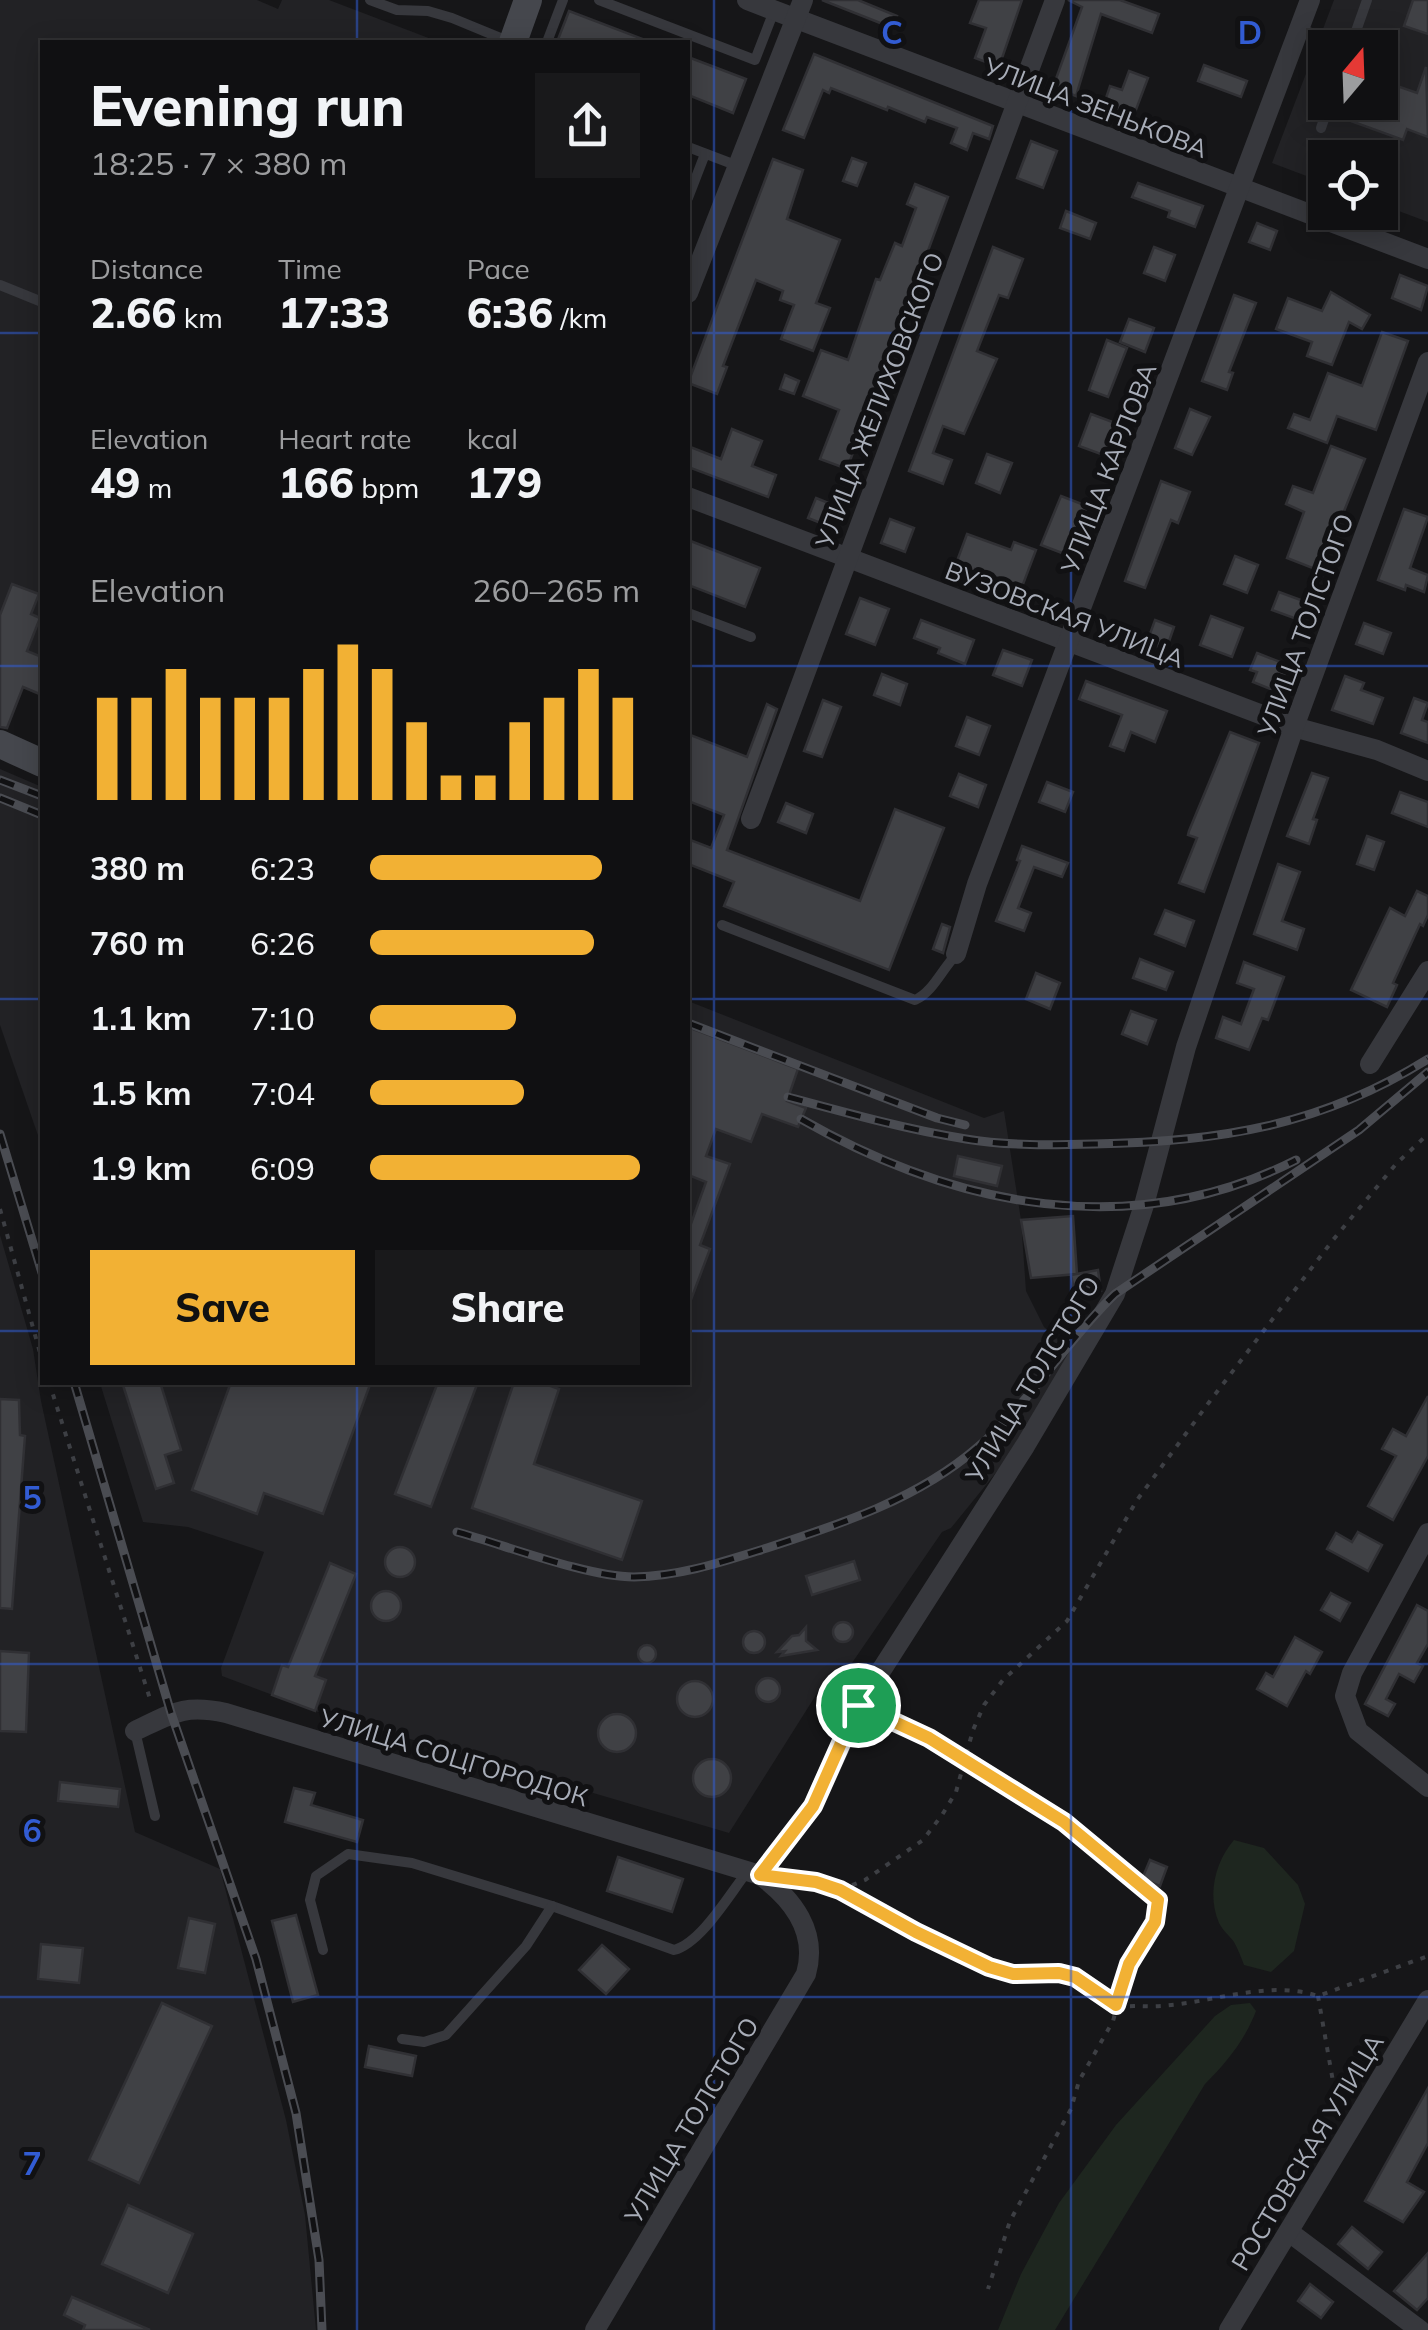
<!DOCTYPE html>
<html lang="en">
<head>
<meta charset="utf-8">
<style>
  :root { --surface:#101012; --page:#19191b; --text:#f1f3f6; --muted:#9c9d9f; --line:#303032; --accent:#f2b134 }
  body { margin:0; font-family:Mulish,sans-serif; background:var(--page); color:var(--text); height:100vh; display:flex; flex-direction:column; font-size:38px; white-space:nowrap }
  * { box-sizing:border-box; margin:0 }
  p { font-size:32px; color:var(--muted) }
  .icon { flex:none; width:55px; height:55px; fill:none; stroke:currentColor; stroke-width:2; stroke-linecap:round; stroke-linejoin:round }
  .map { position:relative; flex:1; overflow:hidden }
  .panel { position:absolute; left:40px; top:40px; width:650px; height:1345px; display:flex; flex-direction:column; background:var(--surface); border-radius:0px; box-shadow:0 5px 25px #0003,0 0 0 2px var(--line) }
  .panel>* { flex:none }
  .needle { width:65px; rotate:19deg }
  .fabs { position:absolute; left:1308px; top:30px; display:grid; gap:20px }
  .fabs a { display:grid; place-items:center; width:90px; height:90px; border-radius:0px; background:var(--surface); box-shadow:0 5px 25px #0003,0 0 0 2px var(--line); font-size:50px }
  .pin { position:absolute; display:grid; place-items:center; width:85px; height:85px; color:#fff; margin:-42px; border:5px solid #fff; border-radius:50%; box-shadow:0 2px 10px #0007 }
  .round { display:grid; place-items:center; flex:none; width:105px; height:105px; border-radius:0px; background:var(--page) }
  .headline { display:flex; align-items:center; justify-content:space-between; height:170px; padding:0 50px }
  h1 { font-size:55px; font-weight:800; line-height:75px }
  .metrics { display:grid; grid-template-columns:repeat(3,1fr); gap:15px; height:170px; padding:10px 50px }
  .metrics div { display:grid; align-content:center }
  .metrics b { font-size:42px; font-weight:800 }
  .metrics small { font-size:28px; font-weight:400 }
  .metrics p { font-size:28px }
  .chart { height:280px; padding:20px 50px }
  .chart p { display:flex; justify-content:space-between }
  .chart svg { width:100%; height:180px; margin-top:10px; stroke:var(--accent); stroke-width:6 }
  .button { display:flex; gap:20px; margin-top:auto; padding:20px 50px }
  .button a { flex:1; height:115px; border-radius:0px; background:var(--accent); color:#111; font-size:40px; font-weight:800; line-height:115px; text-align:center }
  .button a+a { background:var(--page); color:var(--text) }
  ul { padding:0 50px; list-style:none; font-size:32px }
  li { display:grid; grid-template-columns:160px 120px 1fr; align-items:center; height:75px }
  li i { height:25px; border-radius:12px; background:var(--accent) }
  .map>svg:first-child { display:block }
</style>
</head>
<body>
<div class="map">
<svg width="1428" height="2330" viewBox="0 0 1428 2330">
  <rect width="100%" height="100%" fill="#161618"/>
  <g fill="#222225" fill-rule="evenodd">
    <polygon points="0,0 257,0 278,9 282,0 329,0 439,42 42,42 42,695 0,678"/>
    <path d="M1334,0H1428V222L1380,204V158H1325V183L1272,163ZM1325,48H1380V102H1325Z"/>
    <polygon points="0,769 42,787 42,1147 0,1025"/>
    <polygon points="688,1001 984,1118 1004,1111 1021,1220 1026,1291 1044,1327 1072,1352 1020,1443 951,1528 942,1532 832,1692 821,1687 729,1833 315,1711 222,1676 221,1668 264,1552 188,1527 143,1522 100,1383 688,1382"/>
    <polygon points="0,1235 33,1349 41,1401 135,1832 220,1869 286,2120 305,2215 316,2330 0,2330"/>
  </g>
  <g fill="#1e261f">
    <path d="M1234,1840L1264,1848L1298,1885L1305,1904L1294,1951L1271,1972L1244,1965C1241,1957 1238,1949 1234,1942C1229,1935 1223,1931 1219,1923C1207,1895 1215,1862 1234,1840Z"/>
    <path d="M1250,2003L1256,2011C1245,2040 1227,2062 1205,2084L1055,2330H998L1021,2274L1059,2203L1116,2125L1215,2016L1231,2005Z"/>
  </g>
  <g fill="#404145" stroke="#303034" stroke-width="2.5">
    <polygon points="822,0 858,0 897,16 893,28"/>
    <polygon points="979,0 1022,0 999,67 975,58 986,28 970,23"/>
    <polygon points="1068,0 1120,0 1159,14 1152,33 1101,14 1076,96 1053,87 1082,7"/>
    <polygon points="1413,0 1428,0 1428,34 1404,26"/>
    <polygon points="569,11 648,41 648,42 557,42"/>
    <polygon points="814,54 993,126 989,139 973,133 967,150 951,143 957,128 927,117 925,122 888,107 887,110 831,88 829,93 823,90 804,138 783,130"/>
    <polygon points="688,57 746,79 733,113 688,95"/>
    <polygon points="1204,65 1247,81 1241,97 1198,81"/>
    <polygon points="1426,67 1428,137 1407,129 1403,140 1348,120 1354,102 1380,102 1380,80 1417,93"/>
    <polygon points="1129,71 1148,78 1134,115 1104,104 1110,86 1122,90"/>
    <polygon points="1031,141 1057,151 1043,188 1017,178"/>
    <polygon points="852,158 866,163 857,186 843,181"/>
    <polygon points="773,159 803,170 787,219 840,240 816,303 830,308 813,351 781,339 794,305 780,300 783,291 756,280 723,366 727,367 717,394 688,383"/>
    <polygon points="1138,183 1203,206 1195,227 1168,217 1170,211 1132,197"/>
    <polygon points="915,184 948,197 847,469 820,459 839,410 803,396 821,350 848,360 876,279 880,280 895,243 902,246 916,208 907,204"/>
    <polygon points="1066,211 1096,223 1090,239 1060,228"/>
    <polygon points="1257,223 1277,231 1270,250 1249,242"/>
    <polygon points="993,247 1023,259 1008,298 999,295 977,351 997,359 964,434 943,426 933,453 952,460 943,484 909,471"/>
    <polygon points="1154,247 1175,255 1165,281 1144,273"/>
    <polygon points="1400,275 1428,286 1421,310 1392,298"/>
    <polygon points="1331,292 1370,315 1362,329 1349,322 1332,365 1307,356 1312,342 1276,329 1288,298 1322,311"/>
    <polygon points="1234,295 1256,303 1229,372 1233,373 1227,390 1202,381"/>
    <polygon points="1129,319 1154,328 1145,352 1120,342"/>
    <polygon points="1382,332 1408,341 1376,430 1337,416 1327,443 1288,428 1294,414 1310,420 1328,373 1362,386"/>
    <polygon points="1107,340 1127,348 1108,397 1089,390"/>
    <polygon points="785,375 799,381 794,394 780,389"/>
    <polygon points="1190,409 1210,417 1192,455 1175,448"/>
    <polygon points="1091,414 1118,424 1106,456 1079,446"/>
    <polygon points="732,429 762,441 752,466 776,475 768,497 688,467 688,446 721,459"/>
    <polygon points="1331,446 1365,459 1320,571 1287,558 1304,512 1286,504 1293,486 1313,493"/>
    <polygon points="987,454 1012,463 1000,493 976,483"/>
    <polygon points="1161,481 1190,492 1178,523 1171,520 1145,588 1125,581"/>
    <polygon points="1061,496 1087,506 1070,556 1041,545"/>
    <polygon points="816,498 836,506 828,526 808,518"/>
    <polygon points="1404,509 1428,517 1410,568 1428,575 1424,592 1406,585 1405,590 1378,580"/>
    <polygon points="890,519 914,528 905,552 881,543"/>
    <polygon points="967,534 1011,550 1014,542 1036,550 1022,587 975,569 972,576 954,569"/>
    <polygon points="688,540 760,568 745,607 688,585"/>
    <polygon points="1235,556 1258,565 1247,593 1224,584"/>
    <polygon points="12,584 39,594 31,614 40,618 27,651 42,657 42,695 23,687 7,728 0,727 0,615"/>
    <polygon points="1279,592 1309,603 1302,621 1272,610"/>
    <polygon points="860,598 889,609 875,645 846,634"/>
    <polygon points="1211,616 1243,628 1232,657 1200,645"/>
    <polygon points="921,620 974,640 965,664 938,653 940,648 914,638"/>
    <polygon points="1155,620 1174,627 1166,650 1147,642"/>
    <polygon points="1364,623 1391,633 1383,654 1356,644"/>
    <polygon points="1003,650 1032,660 1022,686 993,675"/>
    <polygon points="1257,653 1288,665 1278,692 1253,682 1257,672 1250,670"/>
    <polygon points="882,674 907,684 900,705 874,695"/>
    <polygon points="1345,676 1364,683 1361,690 1383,698 1373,724 1332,710"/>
    <polygon points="1086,681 1167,711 1155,742 1131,732 1124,751 1110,746 1122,715 1079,699"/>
    <polygon points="1414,698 1428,703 1422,720 1428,722 1428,743 1401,733"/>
    <polygon points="823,700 841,707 822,757 804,751"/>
    <polygon points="767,704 777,709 727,850 860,901 895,809 944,828 889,970 724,906 734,882 688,864 688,839 711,848 724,815 688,801 688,734 747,757"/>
    <polygon points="967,717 990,726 979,755 956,746"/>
    <polygon points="1230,732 1259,743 1204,892 1179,883 1197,838 1188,835 1189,831"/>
    <polygon points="1312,773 1328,778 1313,819 1317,820 1309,844 1287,836"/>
    <polygon points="959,774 986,785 978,807 950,796"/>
    <polygon points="1047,782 1073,792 1065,812 1039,802"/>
    <polygon points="1400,792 1428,802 1428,827 1392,813"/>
    <polygon points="786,803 813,814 806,833 778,822"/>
    <polygon points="1367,836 1384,842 1374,870 1357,864"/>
    <polygon points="1022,846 1068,863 1062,877 1034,867 1018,908 1031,913 1024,931 996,921 1020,861 1017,860"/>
    <polygon points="1278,864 1300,872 1282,921 1304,929 1297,950 1254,934"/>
    <polygon points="1417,891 1428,896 1428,915 1423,926 1420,924 1393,983 1397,985 1387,1007 1351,990 1390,908 1405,916"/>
    <polygon points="1165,910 1194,921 1185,946 1155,934"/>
    <polygon points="942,924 950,927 943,953 933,949"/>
    <polygon points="1140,959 1173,972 1166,990 1133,978"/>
    <polygon points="1244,962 1284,977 1268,1020 1262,1018 1249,1050 1216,1038 1223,1017 1241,1024 1254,989 1237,983"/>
    <polygon points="1036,973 1060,983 1050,1009 1026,999"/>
    <polygon points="1131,1011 1156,1020 1147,1044 1122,1034"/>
    <polygon points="688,1027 798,1069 787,1101 806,1108 798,1127 762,1114 751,1142 716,1129 706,1156 730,1164 700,1245 710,1249 689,1305 688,1232 706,1182 688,1175"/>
    <polygon points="958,1156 1002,1166 997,1186 954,1176"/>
    <polygon points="1073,1216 1077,1274 1031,1278 1021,1220"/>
    <polygon points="1098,1270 1101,1291 1075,1295 1071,1275"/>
    <polygon points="122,1382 160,1382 181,1450 165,1455 174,1483 156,1489"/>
    <polygon points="231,1382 371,1382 323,1514 264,1493 257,1514 192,1490"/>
    <polygon points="438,1382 478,1382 431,1507 395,1494"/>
    <polygon points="514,1382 540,1382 559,1389 534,1464 642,1501 622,1560 472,1508"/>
    <polygon points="1428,1396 1428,1456 1393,1520 1368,1506 1396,1456 1382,1449 1393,1429 1406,1436"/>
    <polygon points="0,1399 19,1400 20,1435 25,1436 12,1609 0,1608"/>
    <polygon points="1358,1532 1382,1545 1368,1571 1327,1549 1336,1533 1352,1542"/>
    <circle cx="400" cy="1562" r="15"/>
    <polygon points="854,1561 860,1580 812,1595 806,1576"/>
    <polygon points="330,1563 356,1574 315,1676 326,1680 315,1711 272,1695 282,1665 288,1667"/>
    <circle cx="386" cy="1606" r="15"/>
    <polygon points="1331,1593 1350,1603 1340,1621 1321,1610"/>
    <polygon points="1417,1605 1428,1611 1428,1644 1417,1663 1423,1666 1414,1682 1399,1674 1386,1699 1395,1704 1388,1716 1365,1704"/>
    <circle cx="843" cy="1632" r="10"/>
    <polygon points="806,1627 806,1641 817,1650 781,1656 785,1651 777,1652 792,1636 799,1635"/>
    <circle cx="754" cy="1642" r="11"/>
    <polygon points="1295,1637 1322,1652 1310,1674 1306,1671 1287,1706 1257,1689 1266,1673 1273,1677"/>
    <circle cx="647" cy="1654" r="9"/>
    <polygon points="0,1651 29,1653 26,1732 0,1731"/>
    <circle cx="768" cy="1690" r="12"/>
    <circle cx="695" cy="1699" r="18"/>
    <circle cx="617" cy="1733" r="19"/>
    <circle cx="712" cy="1778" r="19"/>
    <polygon points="60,1782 120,1789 118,1807 58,1801"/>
    <polygon points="294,1788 315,1793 311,1805 363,1820 357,1842 285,1822"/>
    <polygon points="618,1857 683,1879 672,1912 607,1891"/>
    <polygon points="1150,1860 1167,1867 1160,1886 1142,1879"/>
    <polygon points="296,1915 318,1995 293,2002 272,1921"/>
    <polygon points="189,1918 215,1924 205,1973 178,1968"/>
    <polygon points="41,1944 83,1948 79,1983 38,1979"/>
    <polygon points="602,1945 629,1969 606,1994 579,1970"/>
    <polygon points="162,2003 212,2026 139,2183 89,2160"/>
    <polygon points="369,2046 416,2056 412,2076 365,2067"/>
    <polygon points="1428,2088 1428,2143 1407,2182 1424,2192 1403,2222 1365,2201"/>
    <polygon points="128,2205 193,2234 168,2293 102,2264"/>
    <polygon points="1352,2227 1382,2252 1368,2269 1338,2244"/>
    <polygon points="1428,2253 1428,2298 1417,2310 1394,2291"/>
    <polygon points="1310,2284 1333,2302 1321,2318 1298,2301"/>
    <polygon points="72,2297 150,2330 83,2330 85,2325 64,2315"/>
  </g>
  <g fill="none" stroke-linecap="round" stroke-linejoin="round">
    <g stroke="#3d3f44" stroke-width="4" stroke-dasharray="5 8" stroke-linecap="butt">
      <polyline points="0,1209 42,1360"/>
      <polyline points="49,1382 151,1702"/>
      <polyline points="873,1712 929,1739 1064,1822 1158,1900 1155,1922 1129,1964 1113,2021 1079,2081 1071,2109 1010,2221 988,2289"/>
      <path d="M795,1880C865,1889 923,1941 988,1967C1016,1977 1043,1968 1070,1976C1088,1981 1099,1998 1115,2004C1121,2007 1131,2006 1138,2006C1198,2010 1262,1977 1318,1996L1428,1956"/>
      <polyline points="840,1890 865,1880 923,1840 942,1815 956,1792 973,1730 984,1705 1003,1680 1067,1621 1137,1500 1210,1401 1333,1240 1396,1164 1428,1134"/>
      <polyline points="1318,1996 1338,2110"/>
    </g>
    <g stroke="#37383d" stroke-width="10">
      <polyline points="370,0 397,10 428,11 452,18 510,42"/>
      <polyline points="599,0 755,60 774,11"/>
      <polyline points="1300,29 1350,47"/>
      <polyline points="547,42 563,0"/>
      <polyline points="1350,48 1367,0"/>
      <polyline points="1321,128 1330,102"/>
      <polyline points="688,147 738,166"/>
      <polyline points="688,198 705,154"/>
      <polyline points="0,285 42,302"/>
      <polyline points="688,613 751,637"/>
      <path d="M722,925L915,1000C933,992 942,969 956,955"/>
      <polyline points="135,1731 155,1816"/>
      <path d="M323,1950L310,1900L316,1876L348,1854L412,1863L552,1906L674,1950C701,1943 729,1895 747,1872"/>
      <polyline points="402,2039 424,2042 446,2035 526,1946 552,1906"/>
    </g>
    <g stroke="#37383d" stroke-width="20">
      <polyline points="747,0 1428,259"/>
      <polyline points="688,293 803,0"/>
      <polyline points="688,497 1294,727 1377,750 1428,771"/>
      <polyline points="751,819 1055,0"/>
      <polyline points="956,954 977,884 1310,0"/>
      <polyline points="1370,1064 1428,971"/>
      <polyline points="1428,1533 1352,1673 1345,1696 1358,1731 1428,1787"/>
      <path d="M135,1731C173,1713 184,1704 226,1713L760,1875C793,1899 818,1932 806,1974L595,2330"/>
      <polyline points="760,1875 813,1806 859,1705 1025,1446 1115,1294 1144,1205 1186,1047 1294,727 1428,362"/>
      <polyline points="1289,2232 1420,2330"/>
      <polyline points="1229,2330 1428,2000"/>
    </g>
    <g stroke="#45474d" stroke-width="28">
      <polyline points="513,42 528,0"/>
      <polyline points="0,744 42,763"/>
    </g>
    <defs>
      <g id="rail">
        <polyline points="0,780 42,796"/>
        <polyline points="0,798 42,815"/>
        <polyline points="688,1023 937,1118 965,1125"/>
        <path d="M788,1097C847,1113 905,1129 966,1139C1008,1146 1052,1145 1094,1144C1218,1142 1321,1126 1428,1059"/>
        <path d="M801,1119C955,1207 1132,1243 1296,1160"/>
        <polyline points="0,1134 42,1273"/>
        <polyline points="74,1382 171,1713 256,1959 296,2113 319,2260 322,2330"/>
        <path d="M457,1532C505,1545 587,1577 634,1577C681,1576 722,1562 767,1548C841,1524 918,1499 978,1447C1030,1403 1066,1341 1115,1294L1359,1130L1428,1072"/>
      </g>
    </defs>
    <use href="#rail" stroke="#4a4c52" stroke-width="9"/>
    <use href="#rail" stroke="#111113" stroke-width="5" stroke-dasharray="15" stroke-linecap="butt"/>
  </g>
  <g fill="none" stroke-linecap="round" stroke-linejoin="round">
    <defs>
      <polygon id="route" points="858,1705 929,1738 1064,1822 1158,1900 1155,1922 1129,1964 1116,2005 1075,1977 1059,1973 1013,1974 989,1967 916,1932 840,1890 816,1882 760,1875 813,1806"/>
    </defs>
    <use href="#route" stroke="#fff" stroke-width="20"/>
    <use href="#route" stroke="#f2b134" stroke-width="12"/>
  </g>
  <path fill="none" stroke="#325cd3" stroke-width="2.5" stroke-opacity="0.55" d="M357,0V42M714,0V2330M1071,0V2330M0,333H42M688,333H1428M0,666H42M688,666H1428M0,999H42M688,999H1428M0,1331H42M688,1331H1428M357,1382V2330M0,1664H1428M0,1997H1428"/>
  <g text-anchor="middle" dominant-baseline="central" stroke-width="10" stroke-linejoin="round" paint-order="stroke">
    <g font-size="25" fill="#a8adb8" stroke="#111113">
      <text transform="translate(1096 107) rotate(21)">УЛИЦА ЗЕНЬКОВА</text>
      <text transform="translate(879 400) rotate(-69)">УЛИЦА ЖЕЛИХОВСКОГО</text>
      <text transform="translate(1108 468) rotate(-69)">УЛИЦА КАРЛОВА</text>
      <text transform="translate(1065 614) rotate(21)">ВУЗОВСКАЯ УЛИЦА</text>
      <text transform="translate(1305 625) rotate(-70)">УЛИЦА ТОЛСТОГО</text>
      <text transform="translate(1032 1379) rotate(-59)">УЛИЦА ТОЛСТОГО</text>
      <text transform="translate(454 1757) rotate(17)">УЛИЦА СОЦГОРОДОК</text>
      <text transform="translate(691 2120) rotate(-59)">УЛИЦА ТОЛСТОГО</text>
      <text transform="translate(1307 2152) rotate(-59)">РОСТОВСКАЯ УЛИЦА</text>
    </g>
  </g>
  <g font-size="32" text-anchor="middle" font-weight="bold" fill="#325cd3" stroke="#111113" stroke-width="10" stroke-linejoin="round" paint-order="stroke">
    <text x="892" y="44">C</text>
    <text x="1250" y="44">D</text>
    <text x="32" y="1509">5</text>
    <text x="32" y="1842">6</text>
    <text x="32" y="2175">7</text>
  </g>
</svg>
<div class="fabs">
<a><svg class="needle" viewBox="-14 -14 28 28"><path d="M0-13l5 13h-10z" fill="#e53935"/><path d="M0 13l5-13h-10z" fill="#9c9d9f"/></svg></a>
<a><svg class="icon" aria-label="locate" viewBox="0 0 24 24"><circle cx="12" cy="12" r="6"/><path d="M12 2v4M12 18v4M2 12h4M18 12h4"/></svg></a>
</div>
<div class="pin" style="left:858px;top:1705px;background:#1e9e55"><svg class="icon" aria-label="arrive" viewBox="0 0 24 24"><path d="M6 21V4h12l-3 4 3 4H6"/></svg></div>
<section class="panel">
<div class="headline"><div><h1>Evening run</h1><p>18:25 · 7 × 380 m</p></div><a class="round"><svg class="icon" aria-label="share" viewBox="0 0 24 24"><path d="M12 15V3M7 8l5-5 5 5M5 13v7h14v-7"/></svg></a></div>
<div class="metrics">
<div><p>Distance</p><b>2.66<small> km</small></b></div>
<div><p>Time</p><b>17:33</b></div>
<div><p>Pace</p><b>6:36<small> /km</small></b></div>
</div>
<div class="metrics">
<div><p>Elevation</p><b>49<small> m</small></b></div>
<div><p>Heart rate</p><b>166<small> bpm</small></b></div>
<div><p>kcal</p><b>179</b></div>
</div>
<div class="chart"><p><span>Elevation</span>260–265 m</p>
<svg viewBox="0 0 160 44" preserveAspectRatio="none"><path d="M5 44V19M15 44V19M25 44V12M35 44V19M45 44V19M55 44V19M65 44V12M75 44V6M85 44V12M95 44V25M105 44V38M115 44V38M125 44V25M135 44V19M145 44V12M155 44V19"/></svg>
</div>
<ul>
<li><b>380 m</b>6:23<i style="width:86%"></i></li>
<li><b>760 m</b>6:26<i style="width:83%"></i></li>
<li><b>1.1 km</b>7:10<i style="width:54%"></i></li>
<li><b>1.5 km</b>7:04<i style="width:57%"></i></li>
<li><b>1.9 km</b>6:09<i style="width:100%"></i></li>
</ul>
<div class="button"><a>Save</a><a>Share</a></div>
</section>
</div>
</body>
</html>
